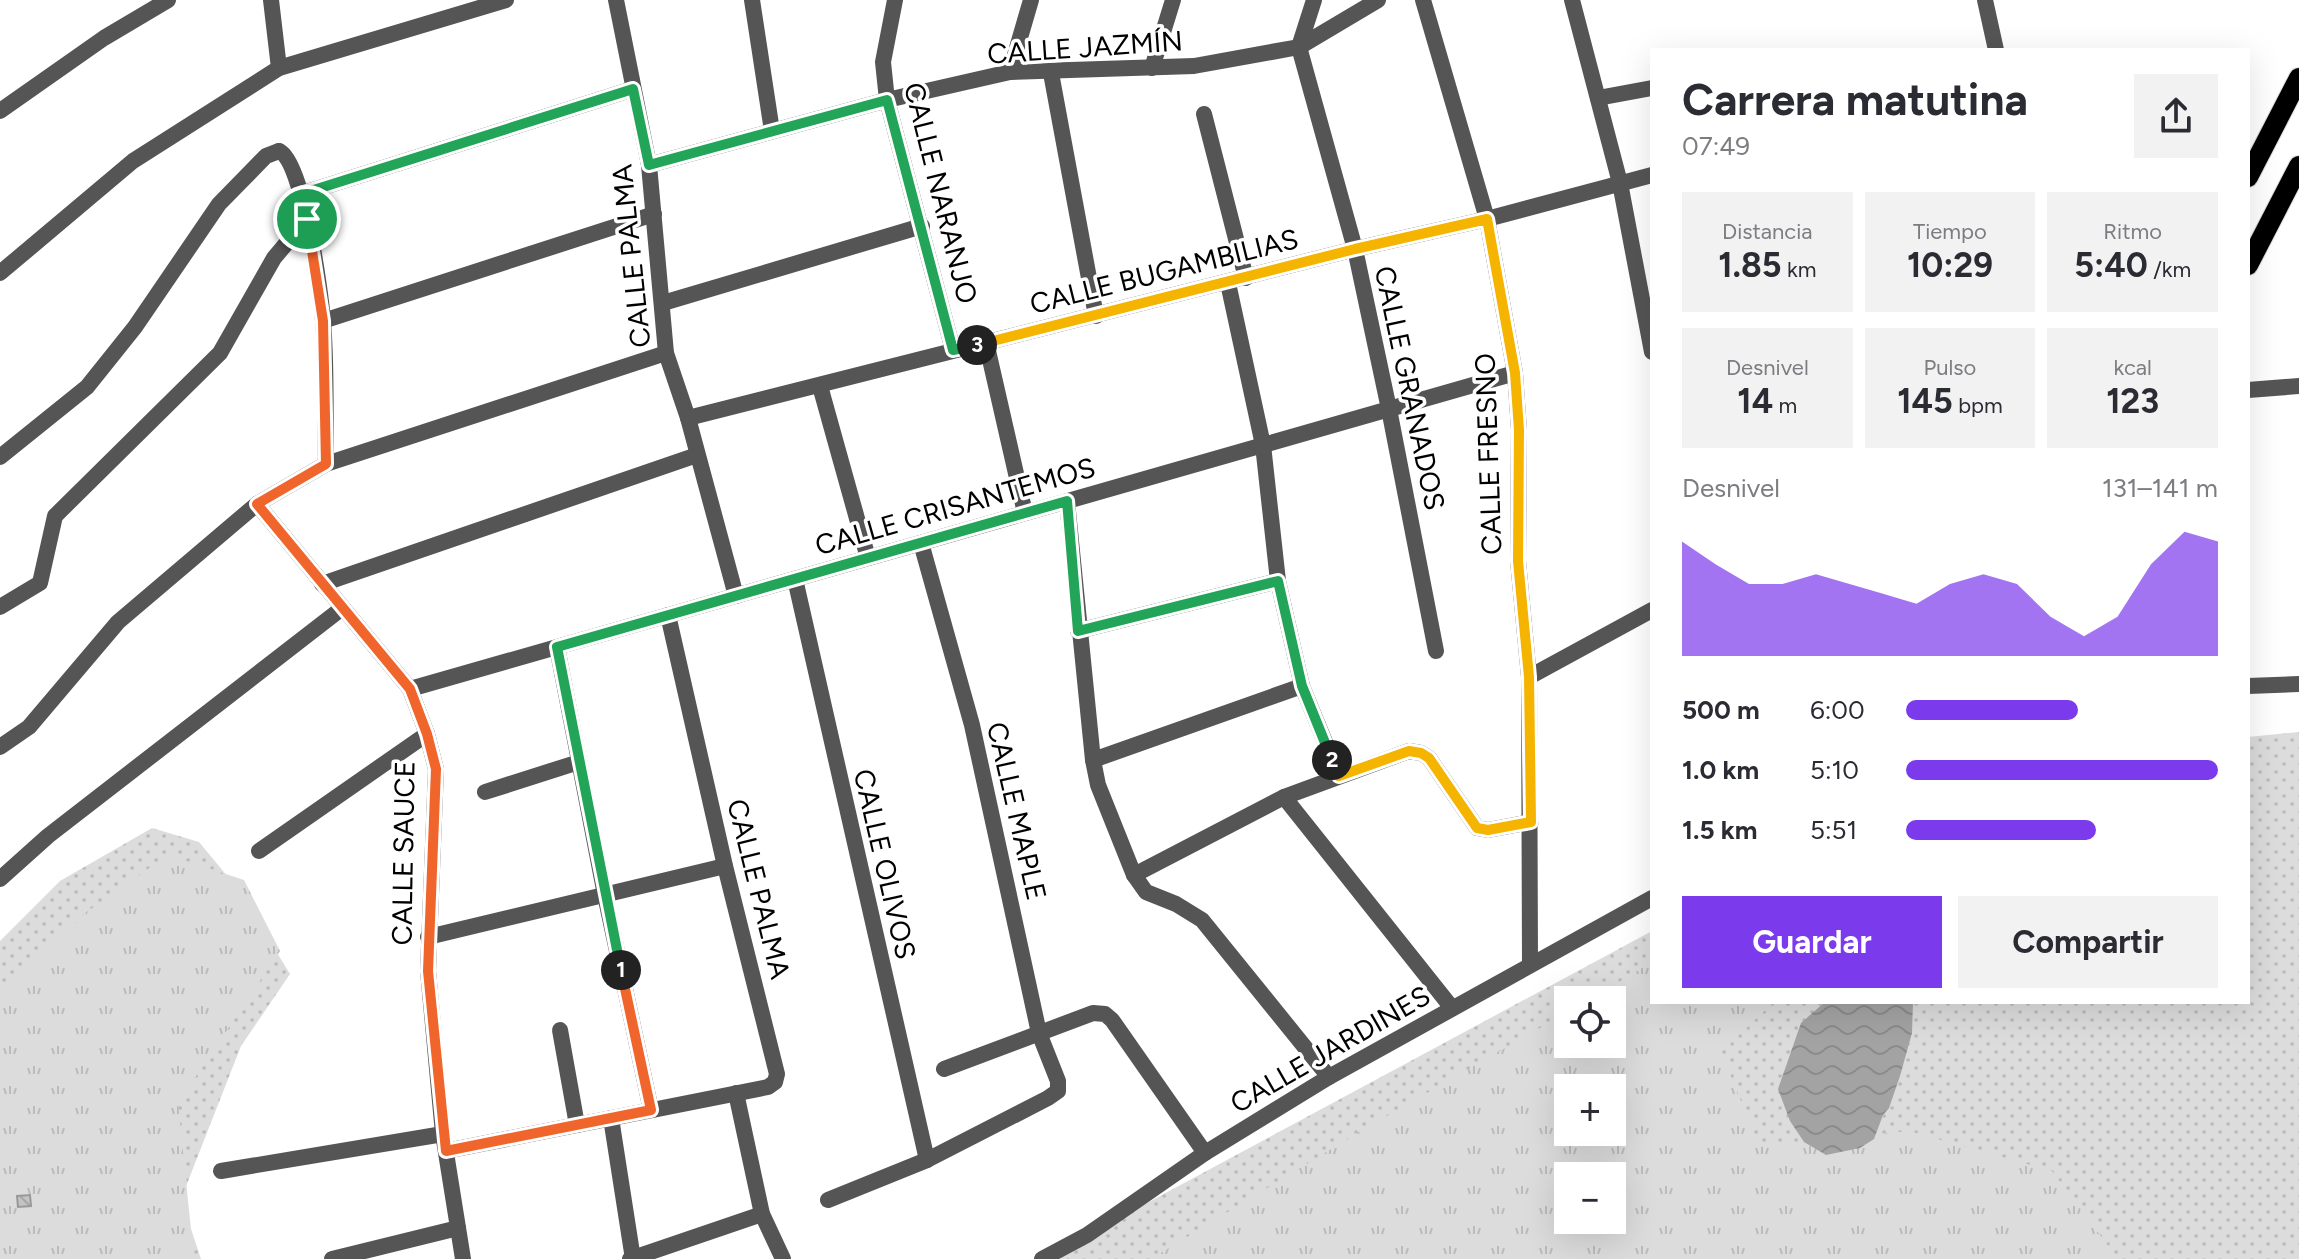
<!DOCTYPE html>
<html lang="es">
<head>
<meta charset="utf-8">
<style>
  :root { --surface:#fff; --page:#f2f2f3; --text:#2b2b33; --muted:#7c7c81; --accent:#7c3aed }
  body { margin:0; font-family:Figtree,sans-serif; background:var(--page); color:var(--text); height:100vh; display:flex; flex-direction:column; font-size:30px; white-space:nowrap }
  * { box-sizing:border-box; margin:0 }
  p { font-size:26px; color:var(--muted) }
  .icon { flex:none; width:44px; height:44px; fill:none; stroke:currentColor; stroke-width:2; stroke-linecap:round; stroke-linejoin:round }
  .map { position:relative; flex:1; overflow:hidden }
  .panel { position:absolute; left:1650px; top:48px; width:600px; height:956px; display:flex; flex-direction:column; background:var(--surface); border-radius:0px; box-shadow:0 8px 32px #0002 }
  .panel>* { flex:none }
  .controls { position:absolute; left:1554px; top:986px; display:grid; gap:16px }
  .controls a { display:grid; place-items:center; width:72px; height:72px; border-radius:0px; background:var(--surface); box-shadow:0 8px 32px #0002; font-size:40px }
  .pin { position:absolute; display:grid; place-items:center; width:68px; height:68px; color:#fff; margin:-34px; border:4px solid #fff; border-radius:50%; box-shadow:0 2px 8px #0007 }
  .km { position:absolute; width:40px; height:40px; margin:-20px; border-radius:50%; background:#222; color:#fff; font-size:22px; line-height:40px; text-align:center }
  .round { display:grid; place-items:center; flex:none; width:84px; height:84px; border-radius:0px; background:var(--page) }
  .overview { display:flex; align-items:center; justify-content:space-between; height:136px; padding:0 32px }
  h1 { font-size:44px; font-weight:700; line-height:60px }
  .stats { display:grid; grid-template-columns:repeat(3,1fr); gap:12px; height:136px; padding:8px 32px }
  .stats div { display:grid; align-content:center; border-radius:0px; background:var(--page); text-align:center }
  .stats b { font-size:34px; font-weight:700 }
  .stats small { font-size:22px; font-weight:400 }
  .stats p { font-size:22px }
  .chart { height:224px; padding:16px 32px }
  .chart p { display:flex; justify-content:space-between }
  .chart svg { width:100%; height:144px; margin-top:8px; fill:var(--accent); opacity:.7 }
  .cta { display:flex; gap:16px; margin-top:auto; padding:16px 32px }
  .cta a { flex:1; height:92px; border-radius:0px; background:var(--accent); color:#fff; font-size:32px; font-weight:700; line-height:92px; text-align:center }
  .cta a+a { background:var(--page); color:var(--text) }
  ul { padding:0 32px; list-style:none; font-size:26px }
  li { display:grid; grid-template-columns:128px 96px 1fr; align-items:center; height:60px }
  li i { height:20px; border-radius:10px; background:var(--accent) }
  .map>svg:first-child { display:block }
</style>
</head>
<body>
<div class="map">
<svg width="2299" height="1259" viewBox="0 0 2299 1259">
  <defs>
    <pattern id="grass-dots" width="8" height="8" patternUnits="userSpaceOnUse" patternTransform="scale(2)"><rect width="8" height="8" fill="#dcdcdc"/><path d="M2 2h.1M6 6h.1" fill="none" stroke="#bbb" stroke-width="1.8" stroke-linecap="round"/></pattern>
    <pattern id="park-tufts" width="24" height="20" patternUnits="userSpaceOnUse" patternTransform="scale(2)"><rect width="24" height="20" fill="#dcdcdc"/><path d="M3 7l-1-3M5 7V3M7 7l1-3M15 17l-1-3M17 17v-4M19 17l1-3" fill="none" stroke="#bbb"/></pattern>
    <pattern id="water-waves" width="16" height="10" patternUnits="userSpaceOnUse" patternTransform="scale(2)"><rect width="16" height="10" fill="#a3a3a3"/><path d="M0 5q4-4 8 0t8 0" fill="none" stroke="#8b8b8b"/></pattern>
    <pattern id="building-back-hatch" width="6" height="6" patternUnits="userSpaceOnUse" patternTransform="scale(2)"><rect width="6" height="6" fill="#c4c4c4"/><path d="M-1 5l2 2M0 0l6 6M5-1l2 2" fill="none" stroke="#a7a7a7"/></pattern>
  </defs>
  <rect width="100%" height="100%" fill="#fff"/>
  <g fill="url(#grass-dots)" fill-rule="evenodd">
    <path d="M2299,732V1259H1043L1652,931V1002H2248V737ZM1568,1000H1612V1044H1568ZM1568,1088H1612V1132H1568ZM1568,1176H1612V1220H1568Z"/>
    <polygon points="152,828 199,842 238,889 290,974 241,1046 181,1199 201,1259 0,1259 0,941 60,881"/>
  </g>
  <g fill="url(#park-tufts)" fill-rule="evenodd">
    <polygon points="168,855 244,880 280,951 178,1103 194,1259 0,1259 0,997 85,913"/>
    <path d="M1652,962V1002H1774L1721,1052L1760,1147L1909,1131L2052,1171L2118,1259H1151L1359,1132L1568,1012V1044H1612V1000H1589ZM1568,1088H1612V1132H1568ZM1568,1176H1612V1220H1568Z"/>
  </g>
  <polygon fill="url(#water-waves)" points="1825,1002 1913,1002 1912,1033 1900,1076 1889,1108 1883,1115 1874,1139 1860,1148 1826,1155 1804,1142 1790,1121 1778,1089 1801,1023"/>
  <polygon fill="url(#building-back-hatch)" stroke="#999" stroke-width="2" points="30,1195 31,1206 18,1207 17,1196"/>
  <g fill="none" stroke-linecap="round" stroke-linejoin="round">
    <defs>
      <g id="primary">
        <polyline points="2248,177 2299,78"/>
        <polyline points="2248,265 2299,166"/>
      </g>
    </defs>
    <use href="#primary" stroke="#dbdbdb" stroke-width="22"/>
    <g stroke="#555" stroke-width="16">
      <polyline points="752,0 772,131"/>
      <polyline points="1314,0 1299,47 1355,249 1389,409 1436,651"/>
      <polyline points="1423,0 1487,219 1515,373 1519,430 1518,561 1529,677 1530,964"/>
      <polyline points="1572,0 1620,183 1652,352"/>
      <polyline points="1985,0 1996,50"/>
      <polyline points="1152,68 1173,0"/>
      <polyline points="1010,72 1031,0"/>
      <polyline points="1051,73 1096,316"/>
      <polyline points="1598,98 1652,88"/>
      <polyline points="0,111 104,38 168,0"/>
      <polyline points="1204,114 1246,278"/>
      <polyline points="649,165 887,100 1010,72 1194,66 1299,47 1378,0"/>
      <polyline points="301,194 633,89"/>
      <polyline points="0,273 133,161 279,68 506,0"/>
      <polyline points="1228,283 1263,445 1278,581 1302,686 1339,776"/>
      <polyline points="663,303 922,226"/>
      <polyline points="323,321 654,214"/>
      <polyline points="820,386 868,558"/>
      <polyline points="2248,390 2299,386"/>
      <polyline points="688,418 736,596"/>
      <polyline points="0,457 87,387 135,327 219,204 266,156 279,151"/>
      <polyline points="326,464 666,353"/>
      <polyline points="795,579 927,1160"/>
      <polyline points="322,584 697,455"/>
      <polyline points="0,607 40,583 55,516 220,353 274,258 307,219"/>
      <polyline points="1078,631 1278,581"/>
      <polyline points="557,647 605,895 651,1110"/>
      <polyline points="1529,677 1652,610"/>
      <polyline points="2248,686 2299,684"/>
      <polyline points="0,747 29,727 118,622 257,504"/>
      <polyline points="1093,760 1302,686"/>
      <polyline points="485,792 579,762"/>
      <polyline points="1284,797 1452,1008"/>
      <polyline points="259,851 427,734"/>
      <polyline points="1134,875 1284,797 1409,751 1421,753 1429,758 1477,828 1488,830 1531,822"/>
      <polyline points="0,879 48,836 341,609"/>
      <polyline points="428,937 725,866"/>
      <polyline points="560,1030 577,1125"/>
      <polyline points="944,1069 1093,1013 1105,1014 1112,1020 1205,1153"/>
      <polyline points="736,1093 762,1214 783,1259"/>
      <polyline points="611,1118 633,1259"/>
      <polyline points="446,1151 768,1087 775,1082 777,1074 725,866 668,615"/>
      <polyline points="221,1171 443,1134"/>
      <polyline points="828,1200 927,1160 1048,1098 1058,1091 1058,1081 1039,1033 972,725 921,543"/>
      <polyline points="332,1259 458,1228"/>
      <polyline points="630,1259 762,1214"/>
      <polyline points="1042,1259 1087,1235 1205,1153 1329,1077 1652,898"/>
    </g>
    <g stroke="#555" stroke-width="16">
      <polyline points="271,0 279,68"/>
      <polyline points="616,0 649,165 666,353 688,418 1355,249 1487,219 1652,175"/>
      <polyline points="895,0 883,62 887,100 953,350"/>
      <path d="M279,151C303,160 321,293 323,321C327,368 325,417 326,464L257,504L410,689L427,734L436,769L428,971L443,1134L463,1259"/>
      <polyline points="986,342 1025,513"/>
      <polyline points="1067,501 1093,760 1098,785 1134,875 1146,892 1176,904 1202,920 1329,1077"/>
      <polyline points="410,689 1515,373"/>
    </g>
    <use href="#primary" stroke="#000" stroke-width="20"/>
  </g>
  <g fill="none" stroke-linecap="round" stroke-linejoin="round">
    <defs>
      <polyline id="split-1" points="307,219 323,321 326,464 257,504 410,689 427,734 436,769 428,971 446,1151 651,1110 621,970"/>
      <polyline id="split-2" points="621,970 557,647 1067,501 1078,631 1278,581 1302,686 1332,760"/>
      <polyline id="split-3" points="977,345 1355,249 1487,219 1515,373 1519,430 1518,561 1529,677 1531,822 1488,830 1477,828 1429,758 1421,753 1409,751 1339,776 1332,760"/>
      <polyline id="split-4" points="307,219 301,194 633,89 649,165 887,100 953,350 977,345"/>
    </defs>
    <use href="#split-1" stroke="#fff" stroke-width="16"/>
    <use href="#split-2" stroke="#fff" stroke-width="16"/>
    <use href="#split-3" stroke="#fff" stroke-width="16"/>
    <use href="#split-4" stroke="#fff" stroke-width="16"/>
    <use href="#split-1" stroke="#f0652b" stroke-width="10"/>
    <use href="#split-2" stroke="#22a559" stroke-width="10"/>
    <use href="#split-3" stroke="#f5b400" stroke-width="10"/>
    <use href="#split-4" stroke="#22a559" stroke-width="10"/>
  </g>
  <g text-anchor="middle" dominant-baseline="central" stroke-width="7" stroke-linejoin="round" paint-order="stroke">
    <g font-size="28" fill="#000" stroke="#fff">
      <text transform="translate(1085 47) rotate(-4)">CALLE JAZMÍN</text>
      <text transform="translate(941 193) rotate(76)">CALLE NARANJO</text>
      <text transform="translate(631 256) rotate(-96)">CALLE PALMA</text>
      <text transform="translate(1164 271) rotate(-14)">CALLE BUGAMBILIAS</text>
      <text transform="translate(1410 388) rotate(78)">CALLE GRANADOS</text>
      <text transform="translate(1488 454) rotate(-92)">CALLE FRESNO</text>
      <text transform="translate(955 506) rotate(-16)">CALLE CRISANTEMOS</text>
      <text transform="translate(1017 811) rotate(77)">CALLE MAPLE</text>
      <text transform="translate(403 853) rotate(-89)">CALLE SAUCE</text>
      <text transform="translate(885 864) rotate(77)">CALLE OLIVOS</text>
      <text transform="translate(759 889) rotate(76)">CALLE PALMA</text>
      <text transform="translate(1330 1049) rotate(-30)">CALLE JARDINES</text>
    </g>
  </g>
</svg>
<div class="controls">
<a><svg class="icon" aria-label="locate" viewBox="0 0 24 24"><circle cx="12" cy="12" r="6"/><path d="M12 2v4M12 18v4M2 12h4M18 12h4"/></svg></a>
<a>+</a>
<a>−</a>
</div>
<div class="pin" style="left:307px;top:219px;background:#1e9e55"><svg class="icon" aria-label="arrive" viewBox="0 0 24 24"><path d="M6 21V4h12l-3 4 3 4H6"/></svg></div>
<b class="km" style="left:621px;top:970px">1</b>
<b class="km" style="left:1332px;top:760px">2</b>
<b class="km" style="left:977px;top:345px">3</b>
<section class="panel">
<div class="overview"><div><h1>Carrera matutina</h1><p>07:49</p></div><a class="round"><svg class="icon" aria-label="share" viewBox="0 0 24 24"><path d="M12 15V3M7 8l5-5 5 5M5 13v7h14v-7"/></svg></a></div>
<div class="stats">
<div><p>Distancia</p><b>1.85<small> km</small></b></div>
<div><p>Tiempo</p><b>10:29</b></div>
<div><p>Ritmo</p><b>5:40<small> /km</small></b></div>
</div>
<div class="stats">
<div><p>Desnivel</p><b>14<small> m</small></b></div>
<div><p>Pulso</p><b>145<small> bpm</small></b></div>
<div><p>kcal</p><b>123</b></div>
</div>
<div class="chart"><p><span>Desnivel</span>131–141 m</p>
<svg viewBox="0 0 160 44" preserveAspectRatio="none"><path d="M0 44V9L10 16L20 22L30 22L40 19L50 22L60 25L70 28L80 22L90 19L100 22L110 32L120 38L130 32L140 16L150 6L160 9V44z"/></svg>
</div>
<ul>
<li><b>500 m</b>6:00<i style="width:55%"></i></li>
<li><b>1.0 km</b>5:10<i style="width:100%"></i></li>
<li><b>1.5 km</b>5:51<i style="width:61%"></i></li>
</ul>
<div class="cta"><a>Guardar</a><a>Compartir</a></div>
</section>
</div>
</body>
</html>
